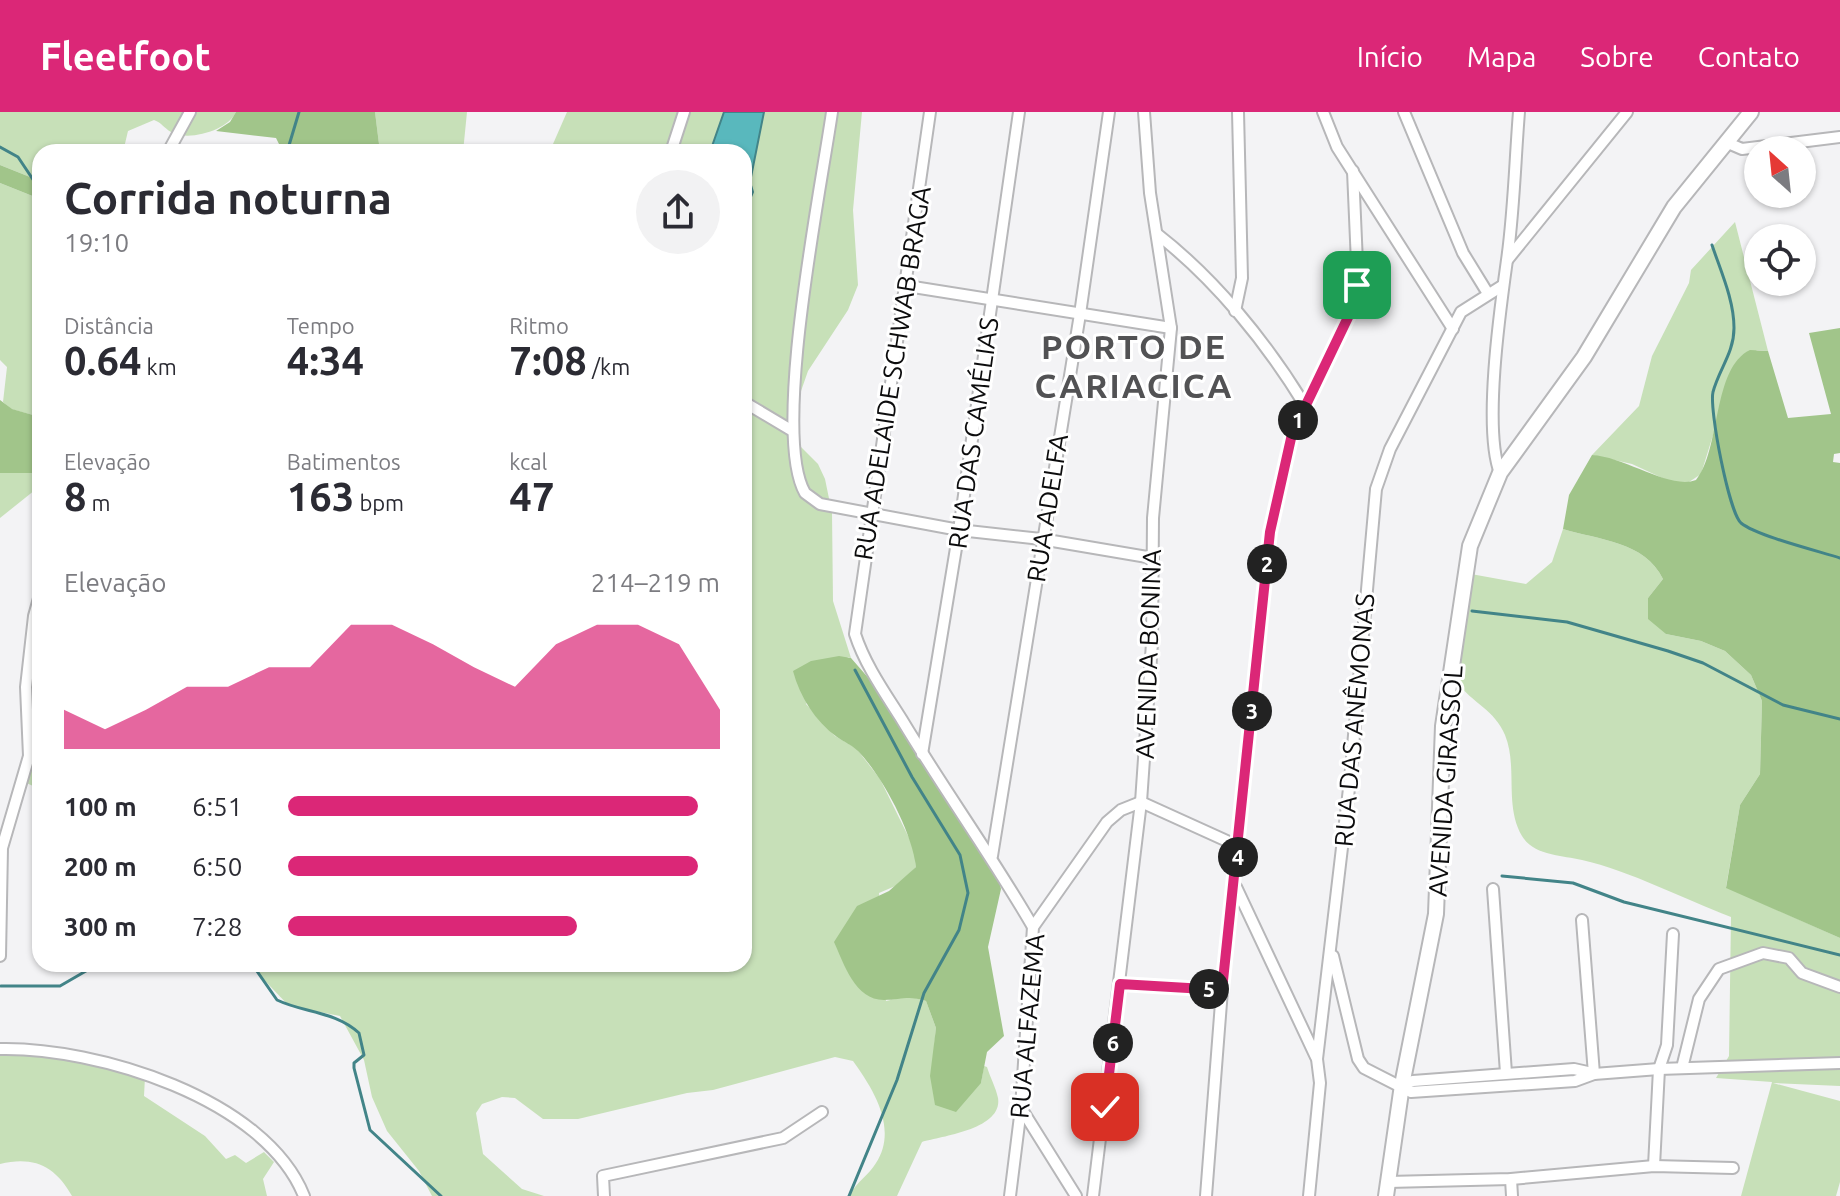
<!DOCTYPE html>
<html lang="pt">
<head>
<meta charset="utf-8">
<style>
  :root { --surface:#fff; --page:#f2f2f3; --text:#2b2b33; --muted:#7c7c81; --accent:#db2777 }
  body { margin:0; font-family:Ubuntu,sans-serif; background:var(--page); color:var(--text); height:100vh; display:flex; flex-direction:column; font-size:30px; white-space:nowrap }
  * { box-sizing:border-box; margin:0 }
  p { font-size:26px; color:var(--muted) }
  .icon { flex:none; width:44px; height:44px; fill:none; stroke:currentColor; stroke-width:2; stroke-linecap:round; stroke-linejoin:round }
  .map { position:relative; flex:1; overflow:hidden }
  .drawer { position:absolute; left:32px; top:32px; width:720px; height:828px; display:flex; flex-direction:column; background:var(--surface); border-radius:24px; box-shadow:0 2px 6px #0004 }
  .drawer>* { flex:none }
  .needle { width:52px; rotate:333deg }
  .controls { position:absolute; left:1744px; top:24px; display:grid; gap:16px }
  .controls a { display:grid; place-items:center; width:72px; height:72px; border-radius:50%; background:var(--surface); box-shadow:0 2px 6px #0004; font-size:40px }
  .pin { position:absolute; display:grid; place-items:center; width:68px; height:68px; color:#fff; margin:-34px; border-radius:16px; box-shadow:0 4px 12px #0006 }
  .km { position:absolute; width:40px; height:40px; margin:-20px; border-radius:50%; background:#222; color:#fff; font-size:22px; line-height:40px; text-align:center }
  .round { display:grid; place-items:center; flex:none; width:84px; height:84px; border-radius:42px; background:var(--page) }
  .head { display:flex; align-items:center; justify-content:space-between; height:136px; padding:0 32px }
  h1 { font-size:44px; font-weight:700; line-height:60px }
  .figures { display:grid; grid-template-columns:repeat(3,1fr); gap:12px; height:136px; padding:8px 32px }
  .figures div { display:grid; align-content:center }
  .figures b { font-size:40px; font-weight:700 }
  .figures small { font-size:22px; font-weight:400 }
  .figures p { font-size:22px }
  .chart { height:224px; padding:16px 32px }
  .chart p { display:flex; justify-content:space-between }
  .chart svg { width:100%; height:144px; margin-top:8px; fill:var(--accent); opacity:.7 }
  ul { padding:0 32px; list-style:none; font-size:26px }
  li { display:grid; grid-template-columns:128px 96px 1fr; align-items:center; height:60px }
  li i { height:20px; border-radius:10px; background:var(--accent) }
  header { display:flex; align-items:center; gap:48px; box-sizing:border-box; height:112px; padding:0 40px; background:var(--accent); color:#fff }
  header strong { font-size:38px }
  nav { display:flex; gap:44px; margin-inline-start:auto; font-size:28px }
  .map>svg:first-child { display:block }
</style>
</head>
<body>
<header>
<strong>Fleetfoot</strong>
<nav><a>Início</a><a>Mapa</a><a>Sobre</a><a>Contato</a></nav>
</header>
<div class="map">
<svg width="1840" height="1084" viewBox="0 0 1840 1084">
  <rect width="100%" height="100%" fill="#f3f3f5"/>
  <g fill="#c7e0b8">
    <path d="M0,0H236C228,18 189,30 171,20C164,16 162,11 154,8L128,19L123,40H40V69L0,53Z"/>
    <polygon points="375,0 467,0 463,40 380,40"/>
    <polygon points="567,0 724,0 710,40 554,40 553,32"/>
    <path d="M764,0H862L853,98L858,173L848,198L808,259L793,302L794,328L818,352L825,367L832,401L833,489L851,546L848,545L806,592L835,624L856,636L880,667L914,736L916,755L900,772L879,781L886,889L908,884L926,889L936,916L934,937L981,971L984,954L987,955C990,965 996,976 998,986C1003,1017 943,1024 922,1030L897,1084H849C858,1068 868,1064 876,1051C898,1017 874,978 853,949L835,945L713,978L687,981L578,1007H543L515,986L502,985L482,992L476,1001L483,1042L522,1077L544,1084H432L419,1059L387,1019L372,985L364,948L340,904L289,894L249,852H744V102Z"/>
    <polygon points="0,71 40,87 40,305 11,297 3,290 7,255 0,248"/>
    <polygon points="1735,110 1768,239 1757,238 1734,255 1701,362 1689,370 1673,371 1632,352 1592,343 1639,294 1652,244 1689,171 1691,158"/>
    <polygon points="0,361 40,361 40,374 0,406"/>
    <path d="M1563,417C1598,428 1645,429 1663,467L1648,486L1666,522L1701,529L1725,539L1751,563L1762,589L1760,662L1740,693L1726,775L1840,826V974L1773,971L1840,989V1070L1836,1084H1741L1772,970L1716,966L1729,944L1731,805C1684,787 1630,759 1582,748C1562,743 1534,744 1522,724C1504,693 1518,655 1505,623C1495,598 1472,591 1457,570L1471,462L1526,472L1552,450Z"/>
    <polygon points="40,547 40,677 24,670 31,639 36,548"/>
    <path d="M29,942L85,947L145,965L144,984L205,1024L226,1047L235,1043L246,1051L264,1040L274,1050L263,1067L267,1084H72C55,1054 34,1044 0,1052V943Z"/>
  </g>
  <g fill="#a1c58a">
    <polygon points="236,0 375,0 380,40 283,40 276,26 216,19 230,10"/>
    <polygon points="0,53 40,69 40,87 0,71"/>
    <path d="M1840,216V341L1834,342L1833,350L1840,351V826L1726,776L1740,693L1760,662L1762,589L1751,563L1725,539L1701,529L1666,522L1648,507V486L1663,467C1645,429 1598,428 1563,417L1569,383L1592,343C1626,345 1670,378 1696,368C1721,338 1712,256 1750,238L1768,239L1788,306L1831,302L1809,221Z"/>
    <polygon points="0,288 12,297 40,305 40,361 0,361"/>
    <path d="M839,544L851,546L871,569L994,746L1001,777L988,835L1004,924L987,940L981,971L956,1000L935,993L930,964L936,916L926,889C907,883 902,888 884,888C855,888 844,852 834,830L857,794L889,779L916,755C912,720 883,665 858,639C852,633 844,630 837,625C815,609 800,585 793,559L811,549Z"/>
  </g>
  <polygon fill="#59b8bd" stroke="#428488" stroke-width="2" points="724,0 764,0 750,70 753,80 744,102 744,40 710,40"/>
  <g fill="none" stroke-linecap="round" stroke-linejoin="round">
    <g stroke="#428488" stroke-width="3">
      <polyline points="0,35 18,45 40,78"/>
      <polyline points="287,40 299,0"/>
      <path d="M1712,133C1721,160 1734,188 1734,216C1734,241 1719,257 1713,280C1709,297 1729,400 1741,411C1757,424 1818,439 1840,446"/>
      <polyline points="744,230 747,247"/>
      <polyline points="1472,499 1567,510 1668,539 1703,551 1783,593 1840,607"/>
      <polyline points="1502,764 1573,771 1624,790 1840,843"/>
      <path d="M252,852L277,888C304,901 335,899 359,921L364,943L354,951V956L370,1018L441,1084"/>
      <polyline points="1,874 60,874 98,852"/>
      <polyline points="849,1084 897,968 924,881 959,818 968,781 960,743 912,665 855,558"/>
    </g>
    <defs>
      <g id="street">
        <path d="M832,0C821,77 771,322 805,381L820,392L959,418L1041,427L1153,446"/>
        <path d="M930,0L855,522C865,553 885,581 902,608C944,678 992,744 1033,815"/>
        <polyline points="1323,0 1337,35 1453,217"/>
        <polyline points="1404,0 1463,141 1487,180"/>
        <polyline points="1728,31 1742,37 1840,25"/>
        <polyline points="168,40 190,0"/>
        <polyline points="671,40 684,0"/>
        <path d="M1157,122C1215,167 1266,230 1304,292"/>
        <polyline points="1508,147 1627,0"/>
        <polyline points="907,174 1171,216"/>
        <polyline points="1235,199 1242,166 1238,0"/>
        <polyline points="744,290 791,318"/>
        <path d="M1500,361C1483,317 1500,198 1507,148C1514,99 1515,49 1519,0"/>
        <polyline points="922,642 959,418 1019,0"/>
        <polyline points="992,744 1080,202 1109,0"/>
        <polyline points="1236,775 1316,945"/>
        <polyline points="1493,777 1506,961"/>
        <polyline points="1582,808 1594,962"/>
        <polyline points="0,844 2,736 29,644 26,575 34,504 40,483"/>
        <polyline points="1333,844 1358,947 1364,956 1411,980 1575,969 1594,962 1659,957 1840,951"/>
        <polyline points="1120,872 1222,878"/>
        <path d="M0,937C96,935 265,986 304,1084"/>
        <polyline points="1682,956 1699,887 1719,857 1763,841 1789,846 1802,861 1840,875"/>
        <polyline points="1402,973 1413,969 1574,957 1592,961"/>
        <polyline points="1021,996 1076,1084"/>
        <polyline points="1654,1054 1659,957 1667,933 1673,822"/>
        <polyline points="1511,1067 1512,1084"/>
        <polyline points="1388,1070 1511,1067 1654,1054 1733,1056"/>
        <polyline points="604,1084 603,1064 783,1026 822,1000"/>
        <polyline points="1010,1084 1021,996 1033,815 1107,710 1121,698 1141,690 1238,734"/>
        <polyline points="1093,1084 1141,690 1152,531 1153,406 1171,216 1150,81 1144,0"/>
        <polyline points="1206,1084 1222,878 1270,420 1292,322 1353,195 1357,151 1353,59"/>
        <polyline points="1309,1084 1320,971 1317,947 1350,668 1376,377 1390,337 1461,200 1502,174"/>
      </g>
      <polyline id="secondary" points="1386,1084 1402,973 1436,802 1443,614 1470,434 1500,361 1584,245 1674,95 1751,0"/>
    </defs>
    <use href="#street" stroke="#b7b7b9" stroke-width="14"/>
    <use href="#secondary" stroke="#b7b7b9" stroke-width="18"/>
    <use href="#street" stroke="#fff" stroke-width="10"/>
    <use href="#secondary" stroke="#fff" stroke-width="14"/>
  </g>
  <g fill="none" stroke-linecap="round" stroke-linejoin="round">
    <defs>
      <polyline id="route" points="1105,995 1120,872 1222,878 1270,420 1292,322 1353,195 1357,173"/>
    </defs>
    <use href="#route" stroke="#fff" stroke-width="16"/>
    <use href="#route" stroke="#db2777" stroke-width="10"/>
  </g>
  <g text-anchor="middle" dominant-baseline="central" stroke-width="6" stroke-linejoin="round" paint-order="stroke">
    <g font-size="26" fill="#0c0c0d" stroke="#fff">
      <text transform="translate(892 261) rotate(-81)">RUA ADELAIDE SCHWAB BRAGA</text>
      <text transform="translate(973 321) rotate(-82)">RUA DAS CAMÉLIAS</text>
      <text transform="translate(1047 396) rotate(-81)">RUA ADELFA</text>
      <text transform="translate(1148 542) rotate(-88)">AVENIDA BONINA</text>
      <text transform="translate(1354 608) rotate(-85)">RUA DAS ANÊMONAS</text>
      <text transform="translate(1445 669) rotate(-86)">AVENIDA GIRASSOL</text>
      <text transform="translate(1027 914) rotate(-85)">RUA ALFAZEMA</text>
    </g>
    <g font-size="34" font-weight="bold" letter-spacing="2" fill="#525254" stroke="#fff">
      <text x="1134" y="234">PORTO DE<tspan x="1134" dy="39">CARIACICA</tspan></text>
    </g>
  </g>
</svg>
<div class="controls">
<a><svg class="needle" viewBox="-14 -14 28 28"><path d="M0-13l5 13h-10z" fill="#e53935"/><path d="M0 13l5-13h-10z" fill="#7c7c81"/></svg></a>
<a><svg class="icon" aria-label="locate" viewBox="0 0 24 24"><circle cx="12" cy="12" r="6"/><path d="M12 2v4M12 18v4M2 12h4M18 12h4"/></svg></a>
</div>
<div class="pin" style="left:1357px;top:173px;background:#1e9e55"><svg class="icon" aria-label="arrive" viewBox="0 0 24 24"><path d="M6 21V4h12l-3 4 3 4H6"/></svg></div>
<div class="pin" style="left:1105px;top:995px;background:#d93025"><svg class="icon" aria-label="check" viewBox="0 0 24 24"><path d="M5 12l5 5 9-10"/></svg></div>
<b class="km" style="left:1298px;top:308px">1</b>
<b class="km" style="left:1267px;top:452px">2</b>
<b class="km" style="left:1252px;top:599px">3</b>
<b class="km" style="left:1238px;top:745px">4</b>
<b class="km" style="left:1209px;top:877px">5</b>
<b class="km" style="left:1113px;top:931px">6</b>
<section class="drawer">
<div class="head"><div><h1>Corrida noturna</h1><p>19:10</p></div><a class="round"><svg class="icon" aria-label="share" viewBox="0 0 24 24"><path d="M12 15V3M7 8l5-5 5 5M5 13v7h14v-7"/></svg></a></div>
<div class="figures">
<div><p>Distância</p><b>0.64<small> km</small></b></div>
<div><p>Tempo</p><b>4:34</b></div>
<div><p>Ritmo</p><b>7:08<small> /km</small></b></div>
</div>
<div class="figures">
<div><p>Elevação</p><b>8<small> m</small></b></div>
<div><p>Batimentos</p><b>163<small> bpm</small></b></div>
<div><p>kcal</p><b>47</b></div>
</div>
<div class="chart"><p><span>Elevação</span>214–219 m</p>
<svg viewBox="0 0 160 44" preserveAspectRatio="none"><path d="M0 44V32L10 38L20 32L30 25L40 25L50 19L60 19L70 6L80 6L90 12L100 19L110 25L120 12L130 6L140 6L150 12L160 32V44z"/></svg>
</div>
<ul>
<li><b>100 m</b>6:51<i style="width:95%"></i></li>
<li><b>200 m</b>6:50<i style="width:95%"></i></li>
<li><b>300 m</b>7:28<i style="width:67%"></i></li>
</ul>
</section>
</div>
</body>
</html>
